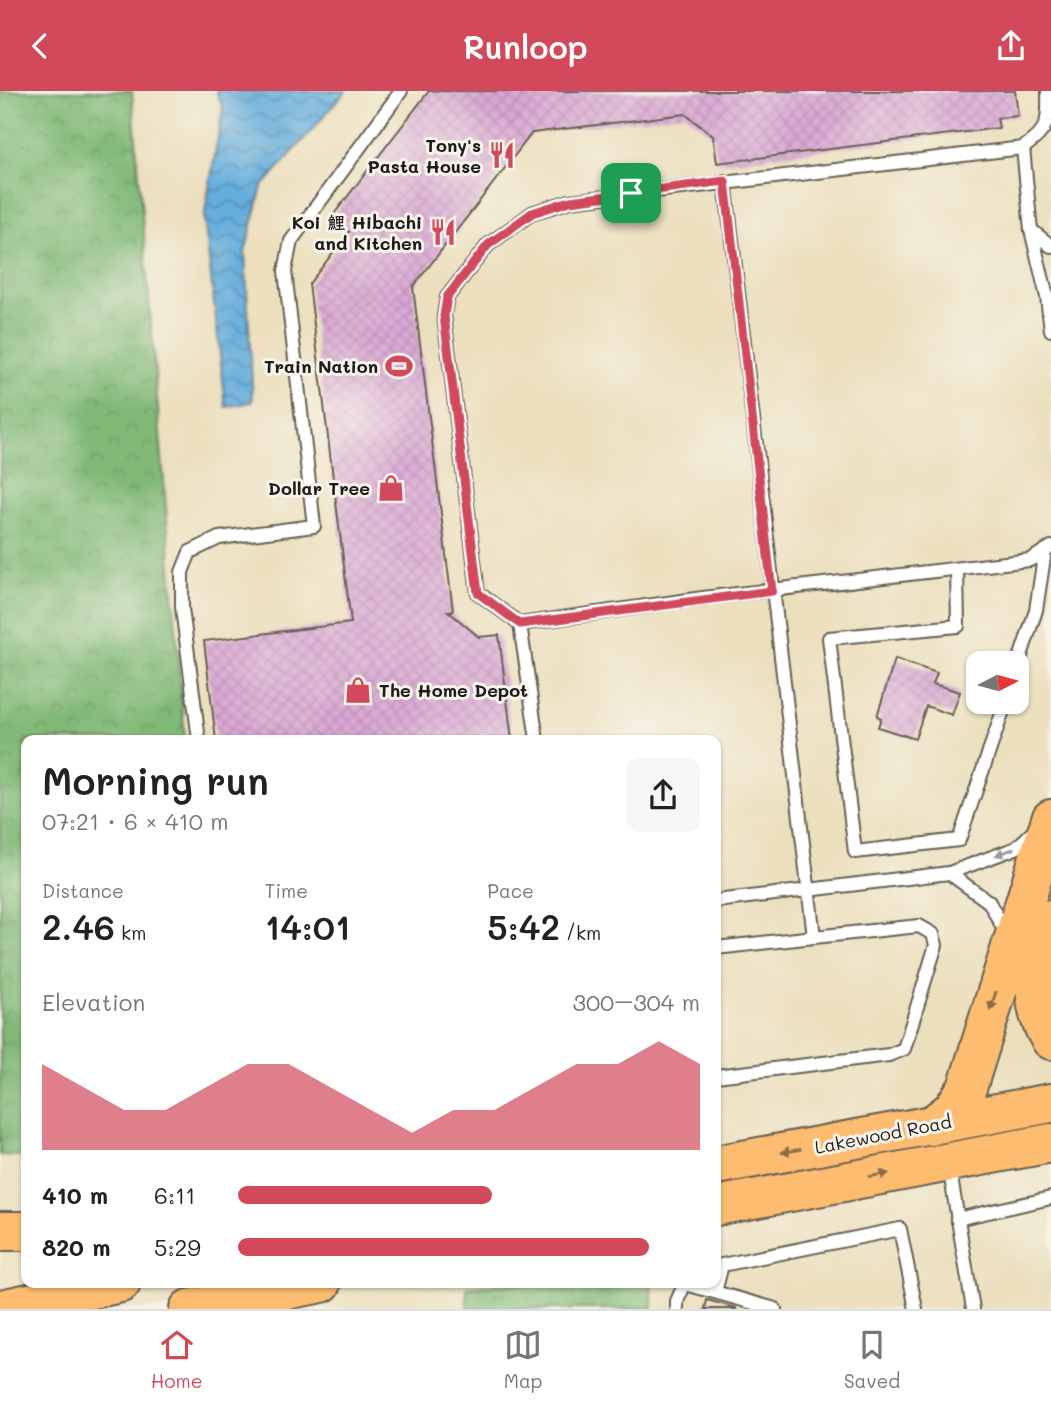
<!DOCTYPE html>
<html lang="en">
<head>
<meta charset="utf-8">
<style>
  :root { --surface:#fff; --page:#f6f6f6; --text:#222; --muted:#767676; --line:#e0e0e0; --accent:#d1495b }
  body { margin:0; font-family:Mali,"LXGW WenKai TC",sans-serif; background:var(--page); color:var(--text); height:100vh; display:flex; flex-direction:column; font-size:26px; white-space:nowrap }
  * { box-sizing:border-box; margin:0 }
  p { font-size:23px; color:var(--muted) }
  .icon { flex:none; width:38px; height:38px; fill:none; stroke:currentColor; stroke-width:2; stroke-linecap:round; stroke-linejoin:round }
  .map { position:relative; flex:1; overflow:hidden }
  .side { position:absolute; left:21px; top:644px; width:700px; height:553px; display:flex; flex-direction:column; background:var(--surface); border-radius:14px; box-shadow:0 2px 5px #0004 }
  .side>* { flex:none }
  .needle { width:46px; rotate:84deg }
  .buttons { position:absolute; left:966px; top:560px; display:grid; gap:14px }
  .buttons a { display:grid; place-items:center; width:63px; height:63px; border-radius:14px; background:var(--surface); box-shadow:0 2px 5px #0004; font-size:35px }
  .pin { position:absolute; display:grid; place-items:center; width:60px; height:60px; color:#fff; margin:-30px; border-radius:14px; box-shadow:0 4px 10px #0006 }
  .round { display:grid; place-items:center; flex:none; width:74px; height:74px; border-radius:14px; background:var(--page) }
  .head { display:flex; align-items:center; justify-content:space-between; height:119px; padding:0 21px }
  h1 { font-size:38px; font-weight:600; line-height:52px }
  .metrics { display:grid; grid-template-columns:repeat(3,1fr); gap:10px; height:119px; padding:7px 21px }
  .metrics div { display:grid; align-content:center }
  .metrics b { font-size:35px; font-weight:600 }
  .metrics small { font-size:19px; font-weight:400 }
  .metrics p { font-size:19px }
  .chart { height:196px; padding:14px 21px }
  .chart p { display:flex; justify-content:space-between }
  .chart svg { width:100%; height:126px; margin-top:7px; fill:var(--accent); opacity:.7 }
  ul { padding:0 21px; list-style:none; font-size:23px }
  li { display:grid; grid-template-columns:112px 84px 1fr; align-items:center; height:52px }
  li i { height:18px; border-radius:9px; background:var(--accent) }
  header { display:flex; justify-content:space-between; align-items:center; height:91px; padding:0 21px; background:var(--accent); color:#fff; font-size:32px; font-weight:600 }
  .tabs { display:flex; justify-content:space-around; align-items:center; height:98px; border-top:2px solid var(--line); background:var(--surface); font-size:19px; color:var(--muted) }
  .tabs a { display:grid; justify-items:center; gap:4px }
  .tabs .on { color:var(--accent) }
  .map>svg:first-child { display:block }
</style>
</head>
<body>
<header><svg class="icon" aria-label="back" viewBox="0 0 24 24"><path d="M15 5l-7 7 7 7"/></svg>Runloop<svg class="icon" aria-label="share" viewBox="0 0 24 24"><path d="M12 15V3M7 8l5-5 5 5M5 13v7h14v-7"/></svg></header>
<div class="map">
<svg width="1051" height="1218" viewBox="0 0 1051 1218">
  <defs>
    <pattern id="forest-crowns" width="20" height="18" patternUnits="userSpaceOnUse" patternTransform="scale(1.75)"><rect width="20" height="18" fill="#81b977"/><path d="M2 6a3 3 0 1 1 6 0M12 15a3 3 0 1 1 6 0" fill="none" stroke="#6f9e66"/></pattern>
    <pattern id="water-waves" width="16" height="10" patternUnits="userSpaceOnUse" patternTransform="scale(1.75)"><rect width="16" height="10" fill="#65addc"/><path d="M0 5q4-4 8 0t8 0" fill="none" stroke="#528cb2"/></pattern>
    <pattern id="building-cross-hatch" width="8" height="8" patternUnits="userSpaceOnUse" patternTransform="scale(1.75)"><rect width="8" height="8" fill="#daa7d4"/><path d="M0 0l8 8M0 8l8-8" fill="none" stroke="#ba8fb5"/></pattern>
  </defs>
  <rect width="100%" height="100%" fill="#f7f3e8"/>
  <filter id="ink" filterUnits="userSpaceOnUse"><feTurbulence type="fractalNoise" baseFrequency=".0143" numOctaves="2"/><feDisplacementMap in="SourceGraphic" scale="14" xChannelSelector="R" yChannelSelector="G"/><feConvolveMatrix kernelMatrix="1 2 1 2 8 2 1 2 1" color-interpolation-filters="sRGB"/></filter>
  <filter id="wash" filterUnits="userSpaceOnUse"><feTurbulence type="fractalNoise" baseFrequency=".00686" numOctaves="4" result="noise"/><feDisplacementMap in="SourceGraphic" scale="28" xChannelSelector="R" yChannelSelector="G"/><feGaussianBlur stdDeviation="1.57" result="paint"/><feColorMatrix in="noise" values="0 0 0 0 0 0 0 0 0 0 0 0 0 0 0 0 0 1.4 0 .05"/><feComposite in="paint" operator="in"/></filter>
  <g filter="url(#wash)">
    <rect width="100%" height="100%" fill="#ecdfbd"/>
    <g fill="url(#forest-crowns)" stroke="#4e6a4a" stroke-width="2">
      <polygon points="0,0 132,0 185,649 26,649 26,1065 0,1064"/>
      <polygon points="522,1192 651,1192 653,1218 467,1218 467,1197"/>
    </g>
    <polygon fill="url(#water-waves)" stroke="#40647c" stroke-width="2" points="216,0 346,0 262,96 245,161 253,311 226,316 204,126 223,17"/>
    <g id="blocks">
      <g fill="url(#building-cross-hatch)">
        <polygon points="429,0 1015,0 1018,25 997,27 999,37 717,72 713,45 685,23 532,42 413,196 453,520 448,520 479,546 499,544 512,649 216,649 204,550 351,532 309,193 349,141 331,127"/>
        <polygon points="895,568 937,582 933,593 960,601 952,624 926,615 915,648 878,636 881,627 877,625"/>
        <polygon points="707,1209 736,1217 736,1218 705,1218"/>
      </g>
    </g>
  </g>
  <g filter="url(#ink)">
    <use href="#blocks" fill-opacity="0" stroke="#656054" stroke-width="2"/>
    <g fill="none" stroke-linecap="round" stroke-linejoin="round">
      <defs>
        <g id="lane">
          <polyline points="1023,57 1031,139 1047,206 1051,239"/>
          <polyline points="1031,139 1051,155"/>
          <polyline points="957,478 958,535 829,547 855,761 959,749 1006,611"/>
          <polyline points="520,533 703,507 1030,469 1051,456"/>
          <polyline points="1017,577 1036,519 1045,460"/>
          <polyline points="199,649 182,517 182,481 190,461 219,447 314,435 285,180 291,150 401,0"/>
          <path d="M537,649L520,533L478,502L444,224L447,206L488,154L532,122L570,110L1023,57C1049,39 1049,30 1048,0"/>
          <polyline points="949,782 989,811 1007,844"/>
          <polyline points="716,810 949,782 1016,757 1036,738"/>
          <polyline points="716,857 814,846"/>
          <polyline points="716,985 889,964 904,958 936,854 933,843 919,835 814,846 725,90"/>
          <polyline points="949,1075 973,1218"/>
          <polyline points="957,1128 1051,1107"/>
          <polyline points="686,1193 775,1218"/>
          <polyline points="715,1201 722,1174 900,1138 916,1218"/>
          <polyline points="677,1218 677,1210 685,1192"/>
        </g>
        <polyline id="primary" points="1,1218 121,1192"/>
        <g id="highway">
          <path d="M1051,828C1038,869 1024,909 1051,949"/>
          <polyline points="931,1035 952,1019 967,997 1051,728"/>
          <polyline points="716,1074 1051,1012"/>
          <polyline points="716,1115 1051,1052"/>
          <polyline points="0,1140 26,1140"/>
          <polyline points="189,1218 322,1192"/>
        </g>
      </defs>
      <use href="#lane" stroke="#656054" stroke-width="16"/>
      <use href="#primary" stroke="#656054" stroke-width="42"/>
      <use href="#highway" stroke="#656054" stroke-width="42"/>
      <use href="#lane" stroke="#fff" stroke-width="12"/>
      <use href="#primary" stroke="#fdbc70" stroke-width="38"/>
      <use href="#highway" stroke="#fdbc70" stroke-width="38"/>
    </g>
    <defs><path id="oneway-solid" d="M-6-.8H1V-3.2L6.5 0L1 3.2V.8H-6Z" transform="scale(1.75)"/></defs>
    <use fill="#999" href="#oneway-solid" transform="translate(1005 761) rotate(159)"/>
    <g fill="#8c6c46">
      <use href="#oneway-solid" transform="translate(993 910) rotate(108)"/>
      <use href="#oneway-solid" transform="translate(791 1060) rotate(170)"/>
      <use href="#oneway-solid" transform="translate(879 1084) rotate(-10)"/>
    </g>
  </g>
  <g fill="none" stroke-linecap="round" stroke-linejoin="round" filter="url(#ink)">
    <defs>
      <polygon id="route" points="725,90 772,500 520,533 478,502 444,225 447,206 488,154 532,122 570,110"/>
    </defs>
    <use href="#route" stroke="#fff" stroke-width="14"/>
    <use href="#route" stroke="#d1495b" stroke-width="9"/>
  </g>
  <defs>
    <symbol id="restaurant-bare" viewBox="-9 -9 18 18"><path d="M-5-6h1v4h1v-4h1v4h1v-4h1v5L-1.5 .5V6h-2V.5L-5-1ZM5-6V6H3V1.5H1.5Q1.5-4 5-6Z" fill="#d1495b" stroke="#f7f3e8" stroke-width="2.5" paint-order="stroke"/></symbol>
    <symbol id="stadium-bare" viewBox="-9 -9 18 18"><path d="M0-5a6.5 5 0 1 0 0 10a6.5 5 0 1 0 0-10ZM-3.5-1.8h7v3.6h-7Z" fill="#d1495b" stroke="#f7f3e8" stroke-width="2.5" paint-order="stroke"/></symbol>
    <symbol id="shop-bare" viewBox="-9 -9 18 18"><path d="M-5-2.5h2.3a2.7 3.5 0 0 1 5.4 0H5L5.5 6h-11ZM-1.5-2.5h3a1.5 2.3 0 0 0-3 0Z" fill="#d1495b" stroke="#f7f3e8" stroke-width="2.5" paint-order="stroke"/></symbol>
  </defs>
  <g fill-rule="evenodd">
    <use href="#restaurant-bare" x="483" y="45" width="38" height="38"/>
    <use href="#restaurant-bare" x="424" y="122" width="38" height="38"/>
    <use href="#stadium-bare" x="380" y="256" width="38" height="38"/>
    <use href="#shop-bare" x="372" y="378" width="38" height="38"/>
    <use href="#shop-bare" x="339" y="580" width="38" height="38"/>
  </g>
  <g text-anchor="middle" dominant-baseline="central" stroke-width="6" stroke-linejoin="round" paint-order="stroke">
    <g font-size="18" font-weight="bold" fill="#1c1c1c" stroke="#f7f3e8" text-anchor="end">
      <text x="481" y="54">Tony's<tspan x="481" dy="21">Pasta House</tspan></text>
      <text x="422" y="131">Koi 鯉 Hibachi<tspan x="422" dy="21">and Kitchen</tspan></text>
      <text x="378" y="275">Train Nation</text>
      <text x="370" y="397">Dollar Tree</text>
      <text x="379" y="599" text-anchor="start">The Home Depot</text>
    </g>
    <g font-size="18" fill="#1c1c1c" stroke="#f7f3e8">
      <text transform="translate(883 1043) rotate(-11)">Lakewood Road</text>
    </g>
  </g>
</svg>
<div class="buttons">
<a><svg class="needle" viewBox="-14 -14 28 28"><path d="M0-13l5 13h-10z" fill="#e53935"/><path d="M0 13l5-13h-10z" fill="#767676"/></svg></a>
</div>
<div class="pin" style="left:631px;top:102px;background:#1e9e55"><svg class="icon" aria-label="arrive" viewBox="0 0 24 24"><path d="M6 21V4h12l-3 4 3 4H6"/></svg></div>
<section class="side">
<div class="head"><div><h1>Morning run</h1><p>07:21 · 6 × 410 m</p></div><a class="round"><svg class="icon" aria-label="share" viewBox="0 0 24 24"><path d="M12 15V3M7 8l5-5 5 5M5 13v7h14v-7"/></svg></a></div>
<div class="metrics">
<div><p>Distance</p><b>2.46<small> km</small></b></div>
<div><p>Time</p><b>14:01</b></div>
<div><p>Pace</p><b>5:42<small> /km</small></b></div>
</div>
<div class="chart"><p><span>Elevation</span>300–304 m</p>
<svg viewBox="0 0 160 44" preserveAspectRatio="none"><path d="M0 44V14L10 22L20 30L30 30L40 22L50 14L60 14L70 22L80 30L90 38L100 30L110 30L120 22L130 14L140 14L150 6L160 14V44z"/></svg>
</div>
<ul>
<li><b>410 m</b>6:11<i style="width:55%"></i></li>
<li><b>820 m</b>5:29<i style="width:89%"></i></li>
</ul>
</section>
</div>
<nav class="tabs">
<a class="on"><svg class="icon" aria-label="home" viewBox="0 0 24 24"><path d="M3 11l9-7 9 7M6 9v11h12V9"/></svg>Home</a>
<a><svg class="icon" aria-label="map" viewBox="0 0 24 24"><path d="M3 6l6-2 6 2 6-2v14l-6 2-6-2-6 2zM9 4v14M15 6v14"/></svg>Map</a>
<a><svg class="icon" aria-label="saved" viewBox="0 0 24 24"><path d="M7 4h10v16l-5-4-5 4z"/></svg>Saved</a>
</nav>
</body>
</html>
